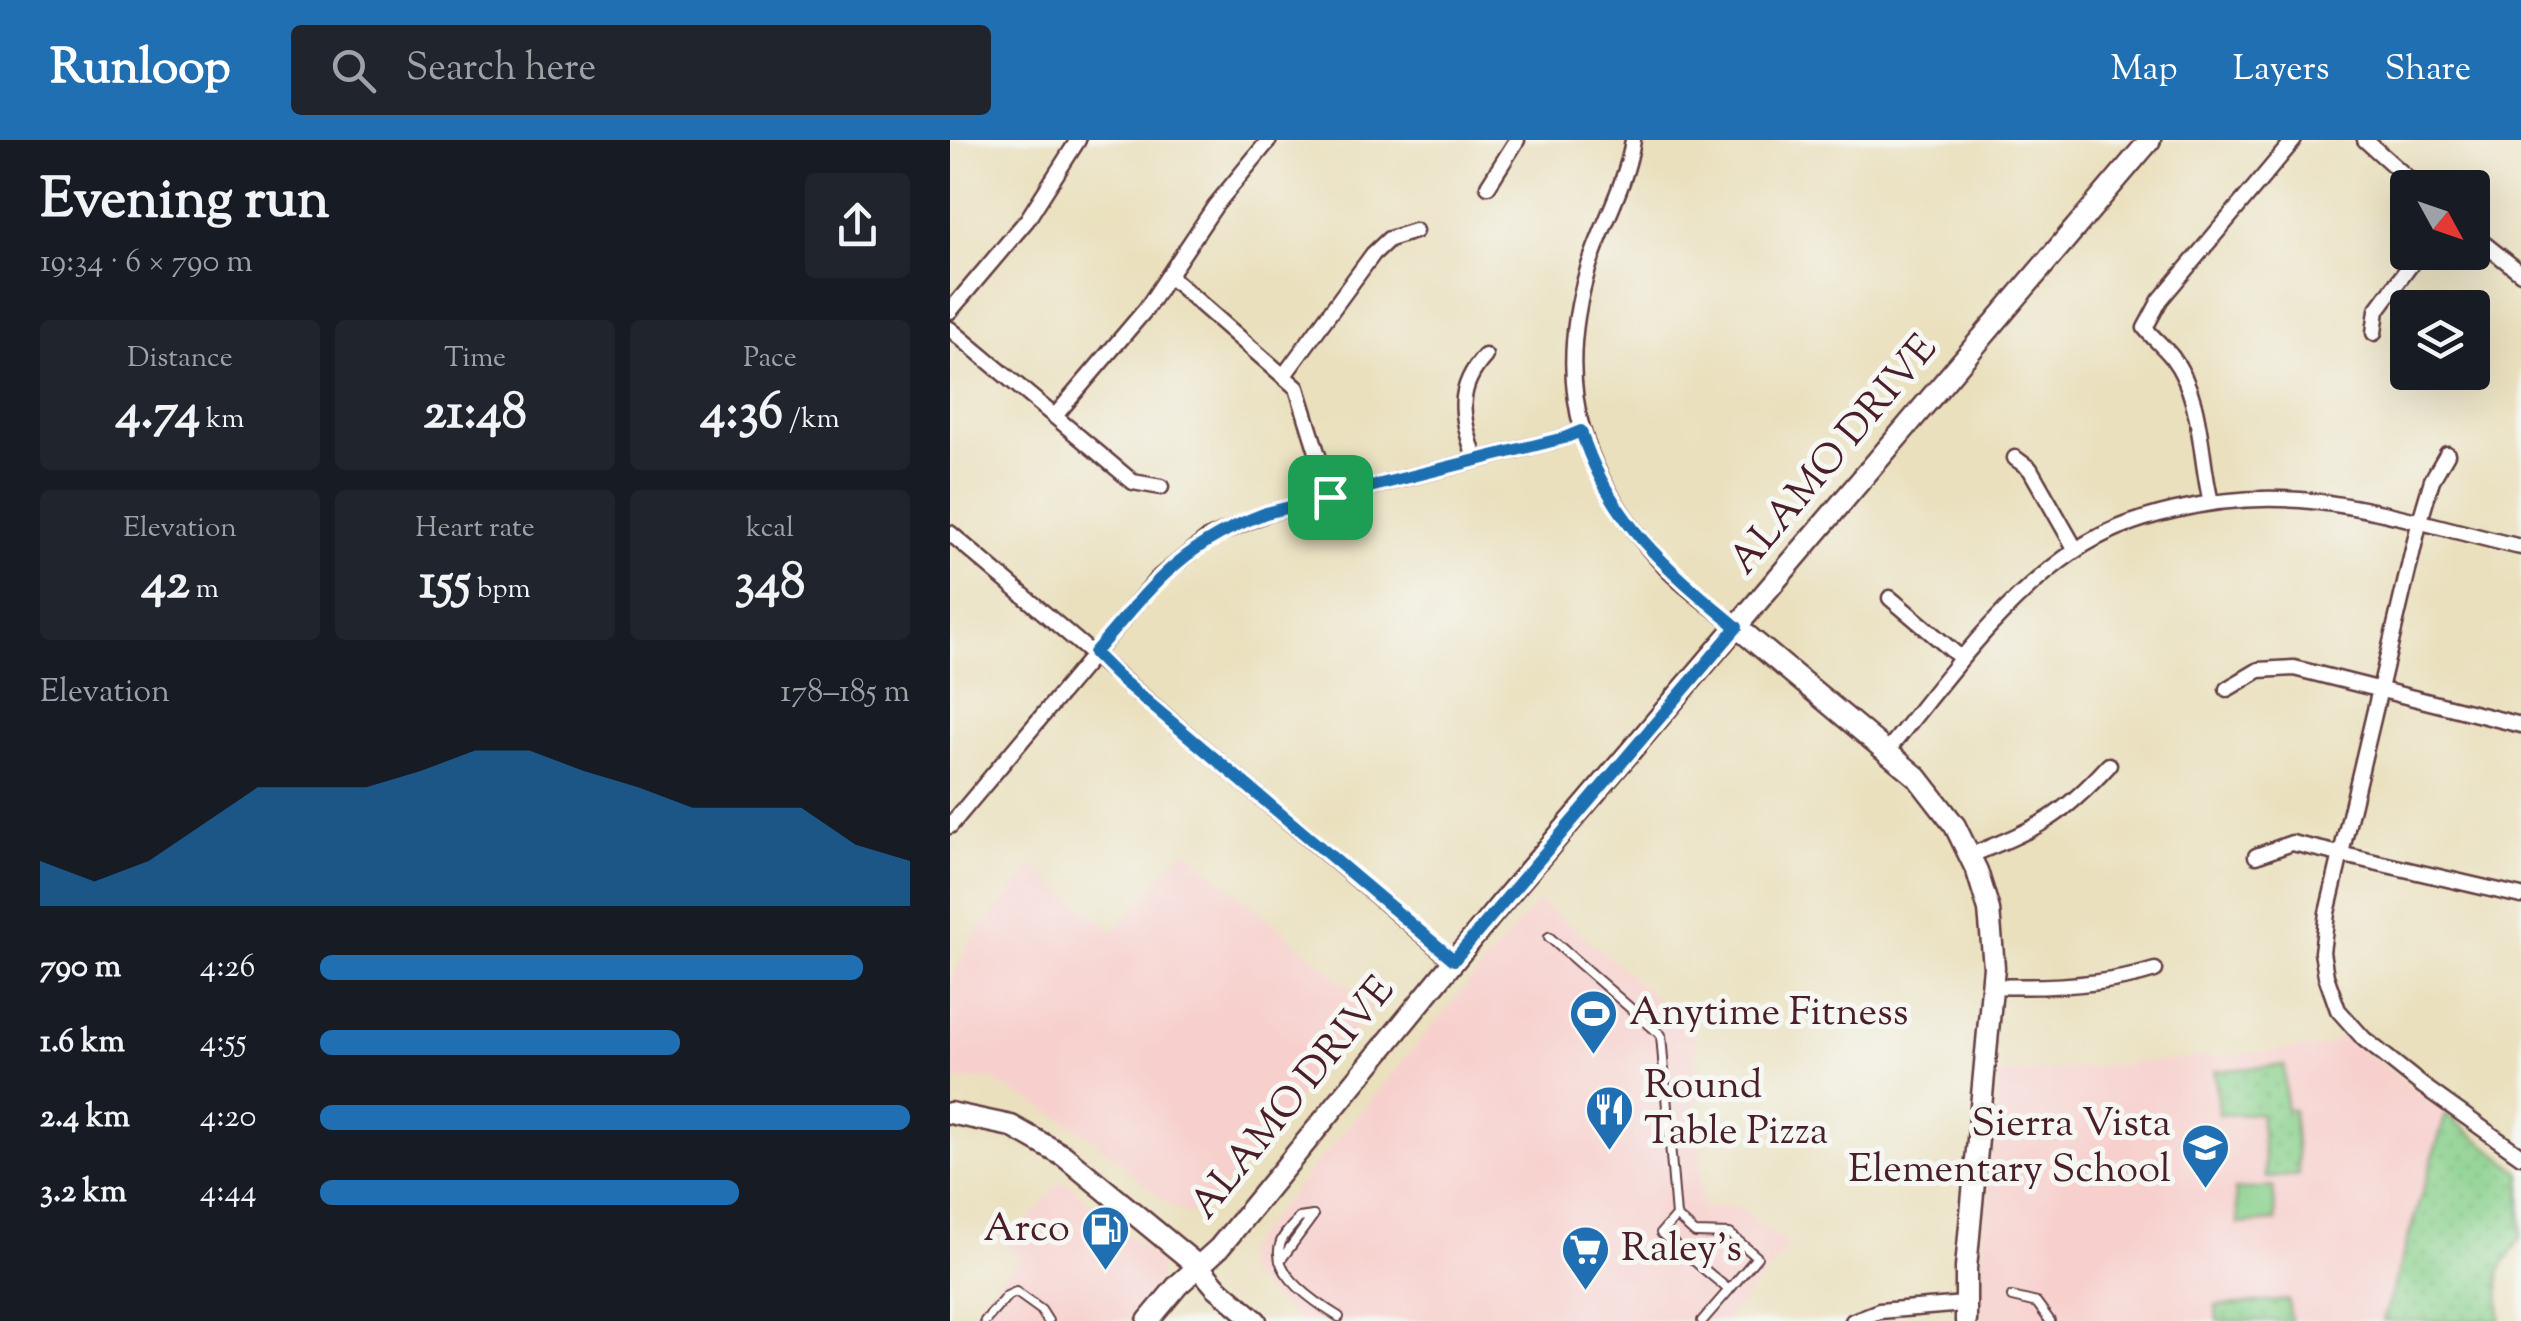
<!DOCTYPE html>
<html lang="en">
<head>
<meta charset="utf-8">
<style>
  :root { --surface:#171b24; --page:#20242c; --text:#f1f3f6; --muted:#9ea1a6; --accent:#1f6fb2 }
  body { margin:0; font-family:"Sorts Mill Goudy",serif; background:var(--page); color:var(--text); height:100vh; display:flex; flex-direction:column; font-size:38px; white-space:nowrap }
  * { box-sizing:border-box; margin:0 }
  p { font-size:32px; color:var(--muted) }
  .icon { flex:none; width:55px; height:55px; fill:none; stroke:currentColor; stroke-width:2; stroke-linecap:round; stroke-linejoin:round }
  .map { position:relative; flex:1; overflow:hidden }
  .side { display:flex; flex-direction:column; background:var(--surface); width:950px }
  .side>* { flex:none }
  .needle { width:65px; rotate:130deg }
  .controls { position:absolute; left:1440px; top:30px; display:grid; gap:20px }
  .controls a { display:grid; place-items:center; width:100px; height:100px; border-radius:10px; background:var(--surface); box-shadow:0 10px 40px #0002; font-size:50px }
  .pin { position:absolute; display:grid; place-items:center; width:85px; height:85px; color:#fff; margin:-42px; border-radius:20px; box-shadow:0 5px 15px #0006 }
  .round { display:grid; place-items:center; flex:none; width:105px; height:105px; border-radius:10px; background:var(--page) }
  .summary { display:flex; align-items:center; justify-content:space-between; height:170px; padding:0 40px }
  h1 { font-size:55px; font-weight:800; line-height:75px }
  .figures { display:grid; grid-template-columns:repeat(3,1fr); gap:15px; height:170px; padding:10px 40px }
  .figures div { display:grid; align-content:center; border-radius:10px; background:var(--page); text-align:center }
  .figures b { font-size:50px; font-weight:800 }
  .figures small { font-size:28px; font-weight:400 }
  .figures p { font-size:28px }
  .chart { height:280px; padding:20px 40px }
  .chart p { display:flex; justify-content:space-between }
  .chart svg { width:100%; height:180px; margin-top:10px; fill:var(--accent); opacity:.7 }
  ul { padding:0 40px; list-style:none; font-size:32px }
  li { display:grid; grid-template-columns:160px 120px 1fr; align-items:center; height:75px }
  li i { height:25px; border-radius:12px; background:var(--accent) }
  header { display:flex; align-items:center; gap:60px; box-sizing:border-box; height:140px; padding:0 50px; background:var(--accent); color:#fff }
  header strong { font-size:48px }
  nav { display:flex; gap:55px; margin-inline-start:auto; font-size:35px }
  .search { width:700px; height:90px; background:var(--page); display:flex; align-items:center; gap:25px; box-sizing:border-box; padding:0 35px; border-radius:10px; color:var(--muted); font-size:38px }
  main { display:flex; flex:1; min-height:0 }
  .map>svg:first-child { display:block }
</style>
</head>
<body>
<header>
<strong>Runloop</strong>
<div class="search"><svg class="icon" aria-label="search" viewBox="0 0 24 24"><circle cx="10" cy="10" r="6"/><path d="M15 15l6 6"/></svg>Search here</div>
<nav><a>Map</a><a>Layers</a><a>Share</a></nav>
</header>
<main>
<section class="side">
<div class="summary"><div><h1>Evening run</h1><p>19:34 · 6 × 790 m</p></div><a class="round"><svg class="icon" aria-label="share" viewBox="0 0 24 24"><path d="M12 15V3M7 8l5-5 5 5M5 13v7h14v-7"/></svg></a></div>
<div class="figures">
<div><p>Distance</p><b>4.74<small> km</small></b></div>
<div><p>Time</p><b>21:48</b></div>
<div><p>Pace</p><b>4:36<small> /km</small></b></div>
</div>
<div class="figures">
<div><p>Elevation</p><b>42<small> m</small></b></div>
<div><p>Heart rate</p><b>155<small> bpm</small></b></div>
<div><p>kcal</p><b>348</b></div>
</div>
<div class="chart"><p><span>Elevation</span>178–185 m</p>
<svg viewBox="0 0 160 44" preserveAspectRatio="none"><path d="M0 44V33L10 38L20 33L30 24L40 15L50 15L60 15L70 11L80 6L90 6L100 11L110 15L120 20L130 20L140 20L150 29L160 33V44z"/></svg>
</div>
<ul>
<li><b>790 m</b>4:26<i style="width:92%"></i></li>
<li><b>1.6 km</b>4:55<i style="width:61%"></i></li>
<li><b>2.4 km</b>4:20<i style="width:100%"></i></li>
<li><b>3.2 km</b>4:44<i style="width:71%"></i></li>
</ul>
</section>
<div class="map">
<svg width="1571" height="1181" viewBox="0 0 1571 1181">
  <defs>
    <pattern id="park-dots" width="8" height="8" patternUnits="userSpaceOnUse" patternTransform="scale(2.5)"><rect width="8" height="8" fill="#88d08b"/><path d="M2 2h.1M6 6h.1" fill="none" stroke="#77b278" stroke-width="1.8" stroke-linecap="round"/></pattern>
  </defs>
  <rect width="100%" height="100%" fill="#f6f6f2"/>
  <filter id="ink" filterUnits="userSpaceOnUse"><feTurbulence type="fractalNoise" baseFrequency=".01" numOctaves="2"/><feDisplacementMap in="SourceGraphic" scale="20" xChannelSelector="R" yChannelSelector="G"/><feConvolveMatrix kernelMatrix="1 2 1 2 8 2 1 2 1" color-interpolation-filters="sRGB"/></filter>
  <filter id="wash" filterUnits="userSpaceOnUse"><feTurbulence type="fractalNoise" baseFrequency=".0048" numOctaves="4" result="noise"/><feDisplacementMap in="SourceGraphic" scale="40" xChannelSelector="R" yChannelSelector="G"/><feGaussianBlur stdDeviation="2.25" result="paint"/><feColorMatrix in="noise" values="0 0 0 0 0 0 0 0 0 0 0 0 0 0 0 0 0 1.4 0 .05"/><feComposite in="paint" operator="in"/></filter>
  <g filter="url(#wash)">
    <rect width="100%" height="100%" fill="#eae0bd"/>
    <g fill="#f7d0cd">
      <polygon points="235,709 424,868 256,1068 236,1074 218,1064 142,998 96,969 39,939 0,941 0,843 24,796 82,725 163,792"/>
      <polygon points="588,761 623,787 745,891 752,1068 791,1067 839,1107 776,1181 349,1181 296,1136 293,1111"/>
      <polygon points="1392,894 1496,974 1433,1181 1032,1181 1029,1152 1048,935 1379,906"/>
      <polygon points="113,1039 205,1118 209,1124 209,1140 175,1181 15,1181 69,1117 55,1107"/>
    </g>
    <polygon fill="#88d08b" stroke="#69785b" stroke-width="2.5" points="1323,1047 1326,1081 1288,1084 1285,1050"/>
    <g fill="url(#park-dots)" stroke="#69785b" stroke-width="2.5">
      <polygon points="1334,925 1336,970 1343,970 1349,1035 1316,1038 1310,973 1269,975 1265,931"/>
      <polygon points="1496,974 1571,1033 1571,1097 1549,1132 1550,1181 1433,1181"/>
      <polygon points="1338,1160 1341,1181 1267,1181 1266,1166"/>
    </g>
  </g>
  <g filter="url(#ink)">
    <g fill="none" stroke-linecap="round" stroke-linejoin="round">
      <defs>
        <g id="lane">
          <polyline points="599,797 711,895 726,1076 711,1093 779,1150 752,1181"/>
          <path d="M363,1076L349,1078C343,1086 332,1095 330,1105C321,1134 368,1164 389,1177"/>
          <polyline points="726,1076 745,1093 780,1094 807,1117 779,1150"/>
          <polyline points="330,1121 363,1076"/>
          <polyline points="1062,1157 1087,1163 1100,1181"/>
          <polyline points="35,1181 57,1156 66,1152 91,1170 98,1181"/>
        </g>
        <g id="street">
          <path d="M683,0C676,46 651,86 638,129C602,249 633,339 716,428C737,450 764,468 787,487"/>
          <polyline points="1415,0 1469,48"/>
          <polyline points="538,46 567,0"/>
          <polyline points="1522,94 1571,133"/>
          <polyline points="220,137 347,248 381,357"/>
          <polyline points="0,171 77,80 128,0"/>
          <polyline points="0,189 183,342 211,347"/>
          <polyline points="1424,193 1427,170 1470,112"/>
          <polyline points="335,234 423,114 439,99 465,91"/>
          <polyline points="105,276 196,169 265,66 319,0"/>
          <polyline points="1497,314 1482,340 1469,384 1377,773 1372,812 1376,836 1388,870 1414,899 1473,946 1571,1016"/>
          <polyline points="1065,318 1080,329 1126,410"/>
          <path d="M525,319C513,278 503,251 535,216"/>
          <path d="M1261,362C1249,315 1253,258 1222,217C1214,207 1203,198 1195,188L1210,160L1344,0"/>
          <polyline points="0,393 503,821"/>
          <polyline points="940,458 1011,518"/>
          <polyline points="1277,549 1309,530 1344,528 1571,585"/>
          <path d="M938,610C995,540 1049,462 1126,410C1179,374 1267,357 1331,359C1409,361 1495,390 1571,407"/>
          <polyline points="0,686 207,439 257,399 317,373 614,298 631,291"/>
          <path d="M1021,715C1087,688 1110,679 1159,625"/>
          <polyline points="1306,716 1342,703 1571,756"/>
          <path d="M1043,846C1097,848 1154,846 1205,830"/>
          <polyline points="903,1181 929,1171 1015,1164"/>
        </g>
        <g id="secondary">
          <polyline points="787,487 967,637 1005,686 1027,731 1039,770 1044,827 1016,1128 1016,1181"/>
          <polyline points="0,973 61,986 114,1016 248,1126 266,1147 306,1181"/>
          <polyline points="198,1181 228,1145 269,1108 554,760 1200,0"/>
        </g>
      </defs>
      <use href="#lane" stroke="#623c41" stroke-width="12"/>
      <use href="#street" stroke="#623c41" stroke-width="19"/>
      <use href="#secondary" stroke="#623c41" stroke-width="25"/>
      <use href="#lane" stroke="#fff" stroke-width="8"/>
      <use href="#street" stroke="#fff" stroke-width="14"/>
      <use href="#secondary" stroke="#fff" stroke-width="20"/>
    </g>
  </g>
  <g fill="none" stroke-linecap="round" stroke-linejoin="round" filter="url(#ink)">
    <defs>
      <path id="route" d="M631,291C660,382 716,428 787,487L504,820L167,536L144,513C203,445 229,406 316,373L614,298Z"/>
    </defs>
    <use href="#route" stroke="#fff" stroke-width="20"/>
    <use href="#route" stroke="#1f6fb2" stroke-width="12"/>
  </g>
  <defs>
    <symbol id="stadium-pin" viewBox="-11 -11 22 30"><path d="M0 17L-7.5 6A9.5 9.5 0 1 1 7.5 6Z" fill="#1f6fb2" stroke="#f6f6f2"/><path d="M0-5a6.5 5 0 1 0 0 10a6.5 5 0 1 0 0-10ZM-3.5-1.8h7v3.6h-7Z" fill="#fff"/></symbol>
    <symbol id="restaurant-pin" viewBox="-11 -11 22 30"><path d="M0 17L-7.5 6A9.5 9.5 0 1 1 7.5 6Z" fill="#1f6fb2" stroke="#f6f6f2"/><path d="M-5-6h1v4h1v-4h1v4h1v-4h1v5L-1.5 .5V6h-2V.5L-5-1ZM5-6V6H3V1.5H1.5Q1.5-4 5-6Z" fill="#fff"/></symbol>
    <symbol id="school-pin" viewBox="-11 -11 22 30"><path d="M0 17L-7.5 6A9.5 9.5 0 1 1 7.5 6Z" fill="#1f6fb2" stroke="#f6f6f2"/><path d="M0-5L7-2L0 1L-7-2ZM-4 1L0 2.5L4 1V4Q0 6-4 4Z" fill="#fff"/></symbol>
    <symbol id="fuel-pin" viewBox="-11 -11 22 30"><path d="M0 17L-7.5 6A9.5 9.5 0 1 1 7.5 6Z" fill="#1f6fb2" stroke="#f6f6f2"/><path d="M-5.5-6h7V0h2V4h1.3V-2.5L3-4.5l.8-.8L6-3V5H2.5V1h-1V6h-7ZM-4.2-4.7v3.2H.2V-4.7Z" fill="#fff"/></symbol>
    <symbol id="supermarket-pin" viewBox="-11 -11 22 30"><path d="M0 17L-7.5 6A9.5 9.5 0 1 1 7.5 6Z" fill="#1f6fb2" stroke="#f6f6f2"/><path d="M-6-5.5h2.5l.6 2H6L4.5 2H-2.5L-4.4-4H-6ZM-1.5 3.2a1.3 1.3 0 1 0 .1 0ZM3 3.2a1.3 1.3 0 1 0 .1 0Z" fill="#fff"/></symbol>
  </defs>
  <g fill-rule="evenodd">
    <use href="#stadium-pin" x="616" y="846" width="55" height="75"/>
    <use href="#restaurant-pin" x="632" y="942" width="55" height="75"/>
    <use href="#school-pin" x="1228" y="980" width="55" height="75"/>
    <use href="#fuel-pin" x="128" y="1062" width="55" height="75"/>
    <use href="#supermarket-pin" x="608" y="1082" width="55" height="75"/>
  </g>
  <g text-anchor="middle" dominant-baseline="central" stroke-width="10" stroke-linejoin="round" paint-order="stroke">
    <g font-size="40" fill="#4a1f2b" stroke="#f6f6f2">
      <text transform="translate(885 316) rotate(-50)">ALAMO DRIVE</text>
      <text transform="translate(344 959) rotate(-51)">ALAMO DRIVE</text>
    </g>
    <g font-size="40" fill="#4a1f2b" stroke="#f6f6f2" text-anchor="start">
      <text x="679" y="874">Anytime Fitness</text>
      <text x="694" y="947">Round<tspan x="694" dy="46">Table Pizza</tspan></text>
      <text x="1221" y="985" text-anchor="end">Sierra Vista<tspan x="1221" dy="46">Elementary School</tspan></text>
      <text x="120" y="1090" text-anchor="end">Arco</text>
      <text x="671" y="1110">Raley's</text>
    </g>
  </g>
</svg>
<div class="controls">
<a><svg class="needle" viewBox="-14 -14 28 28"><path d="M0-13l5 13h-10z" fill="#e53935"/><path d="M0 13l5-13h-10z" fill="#9ea1a6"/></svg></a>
<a><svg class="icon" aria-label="layers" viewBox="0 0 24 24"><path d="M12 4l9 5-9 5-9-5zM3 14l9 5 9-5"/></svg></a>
</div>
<div class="pin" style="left:380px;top:357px;background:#1e9e55"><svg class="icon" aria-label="arrive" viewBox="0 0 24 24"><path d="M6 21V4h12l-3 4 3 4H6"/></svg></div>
</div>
</main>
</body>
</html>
